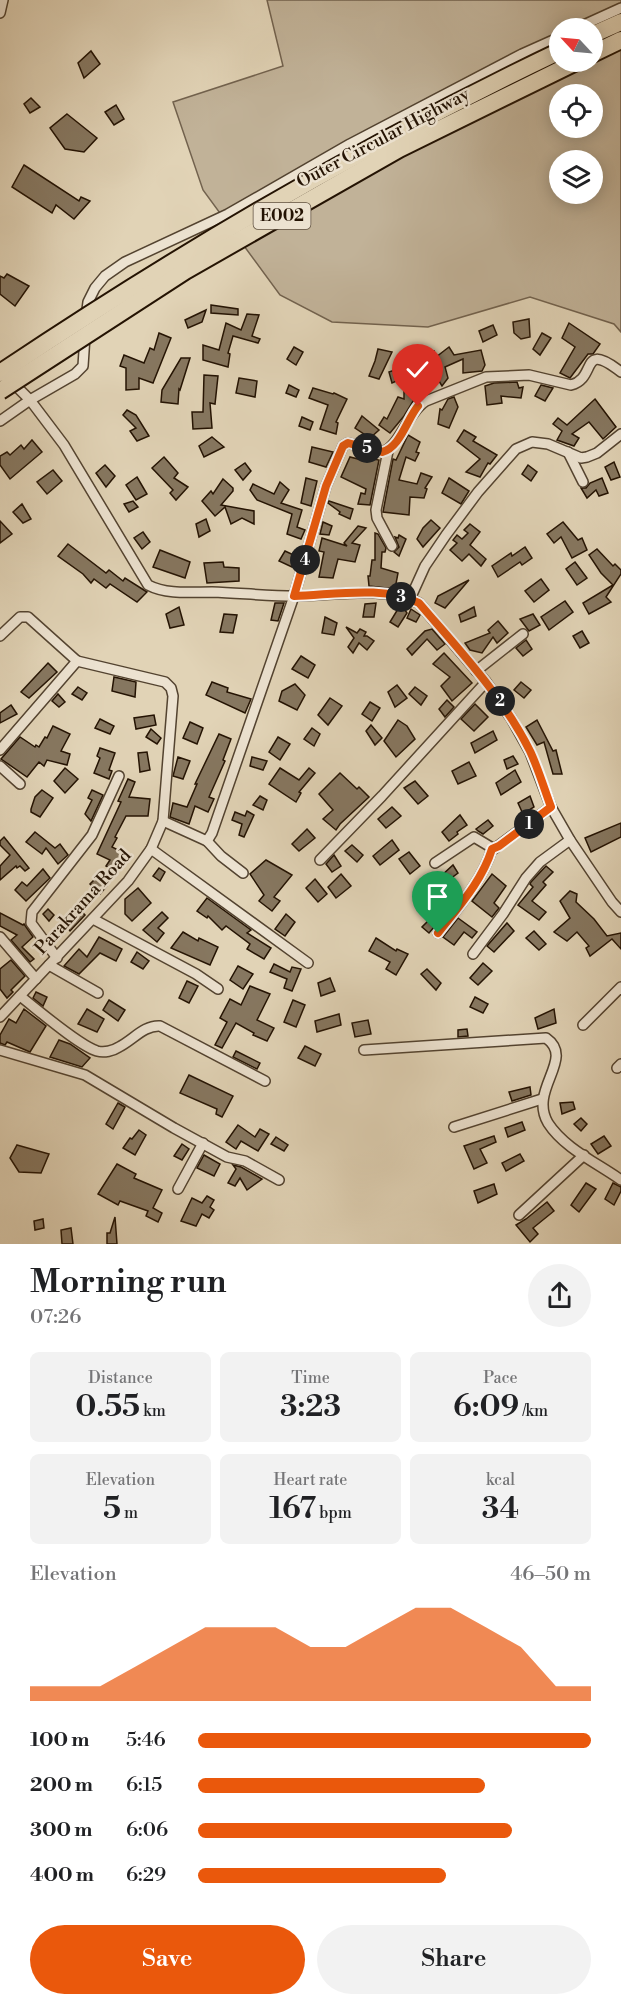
<!DOCTYPE html>
<html lang="en">
<head>
<meta charset="utf-8">
<style>
  :root { --surface:#fff; --page:#f2f2f2; --text:#202124; --muted:#757577; --accent:#ea580c }
  body { margin:0; font-family:"Libre Bodoni",serif; background:var(--page); color:var(--text); height:100vh; display:flex; flex-direction:column; font-size:22px; white-space:nowrap }
  * { box-sizing:border-box; margin:0 }
  p { font-size:20px; color:var(--muted) }
  .icon { flex:none; width:33px; height:33px; fill:none; stroke:currentColor; stroke-width:2; stroke-linecap:round; stroke-linejoin:round }
  .map { position:relative; height:1244px; overflow:hidden }
  .sheet { display:flex; flex-direction:column; background:var(--surface); flex:1 }
  .sheet>* { flex:none }
  .needle { width:39px; rotate:296deg }
  .buttons { position:absolute; left:549px; top:18px; display:grid; gap:12px }
  .buttons a { display:grid; place-items:center; width:54px; height:54px; border-radius:50%; background:var(--surface); box-shadow:0 3px 15px #0003; font-size:30px }
  .pin { position:absolute; display:grid; place-items:center; width:51px; height:51px; color:#fff; margin:-62px -26px; border-radius:50% 50% 50% 0; rotate:-45deg; box-shadow:0 0 6px #0007 }
  .pin .icon { rotate:45deg }
  .km { position:absolute; width:30px; height:30px; margin:-15px; border-radius:50%; background:#222; color:#fff; font-size:16px; line-height:30px; text-align:center }
  .round { display:grid; place-items:center; flex:none; width:63px; height:63px; border-radius:32px; background:var(--page) }
  .summary { display:flex; align-items:center; justify-content:space-between; height:102px; padding:0 30px }
  h1 { font-size:33px; font-weight:600; line-height:45px }
  .stats { display:grid; grid-template-columns:repeat(3,1fr); gap:9px; height:102px; padding:6px 30px }
  .stats div { display:grid; align-content:center; border-radius:9px; background:var(--page); text-align:center }
  .stats b { font-size:30px; font-weight:600 }
  .stats small { font-size:16px; font-weight:400 }
  .stats p { font-size:16px }
  .chart { height:168px; padding:12px 30px }
  .chart p { display:flex; justify-content:space-between }
  .chart svg { width:100%; height:108px; margin-top:6px; fill:var(--accent); opacity:.7 }
  .primary-button { display:flex; gap:12px; margin-top:auto; padding:12px 30px }
  .primary-button a { flex:1; height:69px; border-radius:36px; background:var(--accent); color:#fff; font-size:24px; font-weight:600; line-height:69px; text-align:center }
  .primary-button a+a { background:var(--page); color:var(--text) }
  ul { padding:0 30px; list-style:none; font-size:20px }
  li { display:grid; grid-template-columns:96px 72px 1fr; align-items:center; height:45px }
  li i { height:15px; border-radius:8px; background:var(--accent) }
  .map>svg:first-child { display:block }
</style>
</head>
<body>
<div class="map">
<svg width="621" height="1244" viewBox="0 0 621 1244">
  <rect width="100%" height="100%" fill="#e1d3b6"/>
  <filter id="stains"><feTurbulence type="fractalNoise" baseFrequency=".00333" numOctaves="4"/><feColorMatrix values="0 0 0 0 .2 0 0 0 0 .09 0 0 0 0 .02 0 0 0 .5 -.17"/></filter>
  <radialGradient id="worn" r=".72"><stop offset=".6" stop-color="#630" stop-opacity="0"/><stop offset="1" stop-color="#630" stop-opacity=".3"/></radialGradient>
  <path fill="#c1b298" stroke="#72624e" stroke-width="1.5" fill-rule="evenodd" d="M267,0H621V332L614,324L530,297L428,327L332,322L280,295L203,190L173,102L283,66ZM560,28H592V62H560ZM560,94H592V128H560ZM560,160H592V194H560Z"/>
  <g fill="#867760" stroke="#241303" stroke-width="1.5">
    <polygon points="91,51 100,64 84,78 78,63"/>
    <polygon points="31,98 40,107 30,113 24,104"/>
    <polygon points="116,105 124,119 114,125 105,112"/>
    <polygon points="67,114 97,138 84,152 65,149 50,128"/>
    <polygon points="24,165 79,201 81,197 90,201 74,219 56,205 52,213 12,187"/>
    <polygon points="7,274 29,286 15,306 0,294 0,276 4,278"/>
    <polygon points="211,305 238,309 238,315 211,313"/>
    <polygon points="206,310 202,322 188,328 185,320"/>
    <polygon points="247,314 259,315 252,336 260,339 258,343 233,336 228,353 230,354 228,367 203,360 203,345 219,350 226,323 241,330"/>
    <polygon points="529,319 530,337 521,339 514,333 513,322"/>
    <polygon points="569,323 600,344 593,354 588,354 570,378 560,373 575,347 562,338"/>
    <polygon points="493,325 497,335 483,342 479,331"/>
    <polygon points="159,333 171,338 153,383 139,378 139,389 126,390 126,368 120,366 124,355 144,363 150,348 154,350"/>
    <polygon points="542,333 551,338 540,355 533,349"/>
    <polygon points="294,347 303,352 296,365 287,359"/>
    <polygon points="449,347 454,355 481,350 485,365 482,371 463,373 463,359 445,367 448,378 442,386 439,381 428,393 423,391 413,380 415,398 404,416 390,433 379,425 384,417 387,419 398,397 404,399 404,383 408,376 392,383 389,372 410,365 409,360 434,351 436,357"/>
    <polygon points="378,349 392,352 379,379 369,376 375,361"/>
    <polygon points="181,358 190,358 180,390 179,389 178,404 161,402 162,390"/>
    <polygon points="204,375 218,376 215,404 210,403 212,428 193,429 192,412 203,412"/>
    <polygon points="239,378 257,381 255,397 236,393"/>
    <polygon points="517,382 519,388 523,387 521,398 501,396 502,403 487,405 485,386 494,383"/>
    <polygon points="289,385 299,390 296,397 286,393"/>
    <polygon points="541,385 553,388 545,401 535,396"/>
    <polygon points="313,388 333,394 334,393 347,399 336,422 338,423 336,434 320,429 328,405 309,398"/>
    <polygon points="454,397 458,407 449,428 438,424 440,409 442,410 448,399"/>
    <polygon points="595,399 616,427 603,439 589,422 572,434 579,438 574,446 557,440 562,431 553,424 558,418 567,425"/>
    <polygon points="127,410 136,415 149,436 137,441 130,431 136,428 123,415"/>
    <polygon points="362,416 379,430 370,438 355,428"/>
    <polygon points="302,417 313,422 310,430 299,426"/>
    <polygon points="464,430 476,437 473,441 497,455 490,464 488,463 480,477 466,472 480,459 457,441"/>
    <polygon points="408,435 420,442 416,452 419,453 415,461 406,457 399,480 417,484 421,473 432,477 425,488 427,489 424,498 410,497 409,515 383,512 393,459 396,460"/>
    <polygon points="212,437 224,447 204,457 199,446"/>
    <polygon points="32,440 42,452 10,479 0,465 0,456 7,452 10,455 21,445 24,449"/>
    <polygon points="312,447 333,452 326,467 309,462"/>
    <polygon points="360,453 368,455 367,458 379,460 370,505 358,504 361,493 365,494 366,489 341,477 350,457 358,459"/>
    <polygon points="164,457 178,473 174,478 188,487 176,500 170,493 173,490 152,468"/>
    <polygon points="614,462 620,477 611,480 605,467"/>
    <polygon points="245,463 251,471 243,480 235,470"/>
    <polygon points="105,465 115,476 106,487 96,473"/>
    <polygon points="528,465 537,472 531,481 522,474"/>
    <polygon points="53,470 62,481 47,494 37,482"/>
    <polygon points="137,477 147,494 136,500 126,485"/>
    <polygon points="306,478 317,481 311,506 301,503"/>
    <polygon points="449,478 469,491 461,504 442,493"/>
    <polygon points="602,478 608,493 599,496 596,490 587,498 581,488 586,488 590,483"/>
    <polygon points="223,479 233,488 233,491 221,505 254,511 254,524 242,518 231,524 225,507 215,516 202,501 211,491 213,494"/>
    <polygon points="280,482 289,490 281,503 302,510 297,527 305,530 301,539 287,534 292,514 257,500 250,490 253,484 274,494"/>
    <polygon points="133,501 138,507 129,512 124,504"/>
    <polygon points="329,501 353,509 350,519 339,514 340,512 328,503"/>
    <polygon points="22,504 31,519 23,523 13,512"/>
    <polygon points="206,519 210,531 199,537 196,524"/>
    <polygon points="431,520 440,528 423,547 417,539 423,528"/>
    <polygon points="0,521 12,534 0,543"/>
    <polygon points="323,522 332,526 329,535 320,534"/>
    <polygon points="563,522 578,540 582,538 587,550 572,558 561,537 554,543 547,534"/>
    <polygon points="470,524 480,532 470,545 486,559 481,566 469,554 462,561 450,550 457,543 453,540 457,535 462,539 468,533 464,530"/>
    <polygon points="358,526 366,528 352,543 360,545 355,562 338,559 333,578 319,577 324,552 319,551 322,538 347,546 344,543"/>
    <polygon points="143,532 150,542 142,549 134,538"/>
    <polygon points="375,533 378,534 386,548 385,552 382,552 381,568 398,573 395,589 369,586 368,576 370,576 372,560 375,560"/>
    <polygon points="399,535 406,539 399,556 394,552 399,547 395,537 398,538"/>
    <polygon points="68,544 106,573 109,570 123,581 125,578 147,592 137,602 110,584 106,588 94,579 91,583 83,574 58,556"/>
    <polygon points="525,547 532,558 522,565 520,562 498,577 492,566 511,553 512,556"/>
    <polygon points="597,549 613,566 615,564 621,570 621,574 606,597 611,602 589,614 583,603 613,585 601,573 589,555"/>
    <polygon points="160,550 190,562 185,578 153,567"/>
    <polygon points="285,551 298,557 292,567 279,561"/>
    <polygon points="223,562 224,567 239,568 239,581 207,583 204,563"/>
    <polygon points="575,562 587,578 577,585 566,569"/>
    <polygon points="541,579 549,590 534,602 525,591"/>
    <polygon points="469,580 445,608 435,603 438,596"/>
    <polygon points="565,601 573,612 549,630 541,617"/>
    <polygon points="275,603 284,603 278,621 271,620"/>
    <polygon points="376,603 374,617 363,617 365,604"/>
    <polygon points="401,604 407,613 398,627 390,622"/>
    <polygon points="179,607 184,625 170,628 166,614"/>
    <polygon points="474,607 476,616 461,622 459,615"/>
    <polygon points="411,609 420,615 416,622 407,618"/>
    <polygon points="224,614 237,615 233,633 220,632"/>
    <polygon points="533,614 540,625 529,631 520,619"/>
    <polygon points="325,617 337,623 334,635 322,633"/>
    <polygon points="498,621 508,633 497,643 493,637 482,653 470,650 465,643 490,633 488,630"/>
    <polygon points="346,627 357,633 360,629 366,632 364,636 367,636 374,641 367,650 359,643 353,653 348,647 354,638"/>
    <polygon points="432,629 445,644 437,650 427,639 412,655 407,649 425,631"/>
    <polygon points="582,631 589,643 580,648 573,636"/>
    <polygon points="526,640 532,649 523,656 516,648"/>
    <polygon points="444,653 472,683 452,701 441,686 450,677 433,664"/>
    <polygon points="301,656 315,665 308,678 292,669"/>
    <polygon points="48,663 57,672 29,698 21,692"/>
    <polygon points="114,677 136,682 135,697 112,691"/>
    <polygon points="212,682 228,688 227,692 251,699 245,713 206,695"/>
    <polygon points="521,682 531,690 524,698 514,690"/>
    <polygon points="295,684 305,695 297,710 279,701 282,691"/>
    <polygon points="397,685 407,698 395,707 388,692"/>
    <polygon points="78,687 87,693 82,700 72,694"/>
    <polygon points="415,687 427,696 421,705 409,694"/>
    <polygon points="58,694 65,702 59,707 52,701"/>
    <polygon points="330,698 342,706 328,725 318,715"/>
    <polygon points="447,700 454,707 445,717 439,709"/>
    <polygon points="370,702 380,708 372,721 362,714"/>
    <polygon points="475,704 488,717 474,731 461,719"/>
    <polygon points="11,705 17,714 0,723 0,713"/>
    <polygon points="154,715 156,725 136,729 134,718"/>
    <polygon points="100,719 114,726 110,734 95,728"/>
    <polygon points="398,720 407,726 415,739 396,757 384,741"/>
    <polygon points="537,720 553,751 556,750 562,774 553,774 544,742 537,745 526,727"/>
    <polygon points="190,722 203,728 197,744 183,738"/>
    <polygon points="371,725 382,738 375,745 366,731"/>
    <polygon points="53,726 70,734 61,751 70,754 67,765 47,760 44,766 39,762 27,777 1,759 20,737 35,747 36,745 39,747 45,737 47,738"/>
    <polygon points="312,728 320,734 314,746 304,739"/>
    <polygon points="151,729 161,738 157,744 146,737"/>
    <polygon points="493,731 497,740 475,753 471,743"/>
    <polygon points="219,734 231,739 223,760 225,761 209,797 214,799 208,812 195,806 189,824 170,817 173,803 187,807 197,784 195,784"/>
    <polygon points="278,737 290,744 280,760 269,752"/>
    <polygon points="100,748 115,753 109,770 112,771 109,779 94,773 100,758 97,756"/>
    <polygon points="147,752 150,770 140,772 138,753"/>
    <polygon points="513,756 518,764 507,769 504,760"/>
    <polygon points="178,757 190,761 183,779 173,776"/>
    <polygon points="252,757 267,761 263,770 250,766"/>
    <polygon points="469,762 476,776 458,784 452,771"/>
    <polygon points="65,768 78,779 65,793 54,781"/>
    <polygon points="280,768 299,780 309,768 315,773 299,792 301,793 296,802 269,784"/>
    <polygon points="515,770 521,782 501,795 496,783"/>
    <polygon points="340,773 357,789 359,787 369,797 340,824 336,830 323,819 333,810 319,794"/>
    <polygon points="128,779 135,782 129,797 150,799 148,816 126,816 115,837 117,838 112,847 124,853 115,871 106,866 110,860 97,854 121,802 118,801"/>
    <polygon points="415,781 428,796 418,804 404,788"/>
    <polygon points="42,790 53,798 40,817 31,812 31,809 35,797"/>
    <polygon points="92,790 103,795 91,821 85,814 92,800 88,798"/>
    <polygon points="260,796 267,800 263,810 253,805"/>
    <polygon points="530,796 534,807 523,814 518,803"/>
    <polygon points="392,807 401,816 386,828 378,819"/>
    <polygon points="247,811 254,815 244,837 239,835 242,824 232,820 235,812 245,816"/>
    <polygon points="460,815 467,825 457,832 458,834 449,841 442,832"/>
    <polygon points="488,820 493,826 483,834 478,831 476,829"/>
    <polygon points="621,823 621,837 591,852 585,838"/>
    <polygon points="307,829 315,838 299,851 292,844"/>
    <polygon points="35,832 55,848 60,844 68,855 58,864 46,848 42,854 26,842"/>
    <polygon points="4,837 29,868 25,871 20,866 17,868 16,866 0,880 0,866 10,855 0,845 0,841"/>
    <polygon points="392,840 399,850 380,865 373,856"/>
    <polygon points="352,845 363,855 357,862 345,851"/>
    <polygon points="409,852 420,866 410,874 399,859"/>
    <polygon points="334,855 341,866 332,872 326,864"/>
    <polygon points="266,860 292,875 274,897 280,901 272,911 259,901 264,895 250,874"/>
    <polygon points="453,865 458,873 446,882 441,876"/>
    <polygon points="546,866 553,872 543,882 546,885 532,901 546,912 539,920 518,905 533,887 530,884 531,882"/>
    <polygon points="159,868 165,872 160,881 153,876"/>
    <polygon points="43,869 50,878 26,901 15,890 22,882 27,886"/>
    <polygon points="341,874 351,886 336,898 328,887"/>
    <polygon points="492,874 506,886 494,903 499,908 492,917 472,901"/>
    <polygon points="97,877 107,886 100,894 90,884"/>
    <polygon points="315,879 327,894 318,902 306,888"/>
    <polygon points="138,888 151,903 132,921 125,914 125,899"/>
    <polygon points="570,891 577,894 576,902 594,919 607,936 621,933 621,949 612,939 590,956 586,948 589,946 577,932 567,941 554,932 570,918 560,901"/>
    <polygon points="207,898 251,930 247,933 271,948 264,959 247,949 250,944 226,926 222,930 208,916 207,918 197,911"/>
    <polygon points="78,908 85,915 70,931 64,924"/>
    <polygon points="48,909 54,915 49,921 43,914"/>
    <polygon points="162,912 168,918 158,928 164,933 157,942 143,930"/>
    <polygon points="0,913 23,925 24,924 33,937 22,947 34,959 30,962 11,940 17,935 0,926"/>
    <polygon points="286,914 295,922 285,936 275,929"/>
    <polygon points="434,915 440,920 429,933 422,927"/>
    <polygon points="458,918 477,932 472,938 464,932 454,945 443,937"/>
    <polygon points="507,923 514,931 494,952 487,946"/>
    <polygon points="534,931 546,944 539,950 526,938"/>
    <polygon points="183,932 198,941 199,938 218,947 210,965 171,948"/>
    <polygon points="99,937 122,949 116,961 100,953 79,974 64,966 79,949 87,957"/>
    <polygon points="376,938 396,951 397,949 408,954 396,975 386,969 390,962 369,951"/>
    <polygon points="137,952 149,961 143,969 131,962"/>
    <polygon points="11,960 25,976 11,990 13,992 7,998 0,989 0,969"/>
    <polygon points="483,963 492,971 478,985 470,978"/>
    <polygon points="274,964 290,972 292,967 301,969 292,991 284,988 287,979 270,972"/>
    <polygon points="238,966 253,974 243,989 230,980"/>
    <polygon points="427,969 441,983 436,990 421,974"/>
    <polygon points="330,978 335,991 321,996 318,983"/>
    <polygon points="187,981 198,986 189,1003 179,998"/>
    <polygon points="250,986 270,994 257,1020 274,1028 267,1041 253,1035 254,1033 236,1023 222,1048 215,1045 227,1022 220,1018 230,999 241,1005"/>
    <polygon points="36,992 47,997 43,1006 33,998"/>
    <polygon points="475,997 488,1004 483,1013 470,1007"/>
    <polygon points="109,1000 125,1010 118,1021 103,1010"/>
    <polygon points="293,1000 305,1005 296,1027 284,1022"/>
    <polygon points="24,1009 46,1026 30,1052 7,1042 5,1045 0,1043 0,1035 9,1019 16,1023"/>
    <polygon points="87,1009 104,1019 97,1032 78,1024"/>
    <polygon points="554,1009 556,1023 538,1029 535,1018"/>
    <polygon points="339,1014 341,1025 317,1032 315,1021"/>
    <polygon points="368,1020 371,1034 355,1037 352,1023"/>
    <polygon points="467,1029 468,1036 458,1037 458,1030"/>
    <polygon points="59,1040 70,1044 90,1058 82,1067 50,1057"/>
    <polygon points="305,1046 321,1054 315,1066 298,1058"/>
    <polygon points="236,1051 260,1063 257,1069 233,1057"/>
    <polygon points="189,1075 233,1096 222,1117 216,1114 217,1109 180,1093"/>
    <polygon points="530,1087 531,1095 512,1101 509,1092"/>
    <polygon points="573,1102 575,1109 562,1114 560,1103"/>
    <polygon points="118,1103 125,1107 113,1129 106,1124"/>
    <polygon points="581,1118 587,1124 581,1131 574,1124"/>
    <polygon points="522,1122 525,1130 508,1137 505,1128"/>
    <polygon points="238,1125 255,1137 260,1129 269,1134 258,1151 241,1141 236,1149 226,1142"/>
    <polygon points="139,1130 146,1135 135,1155 123,1148 130,1138 132,1139"/>
    <polygon points="494,1136 496,1142 480,1149 487,1163 474,1169 464,1146"/>
    <polygon points="604,1136 611,1146 598,1154 591,1144"/>
    <polygon points="276,1137 288,1145 284,1151 271,1144"/>
    <polygon points="182,1144 189,1149 182,1160 174,1156"/>
    <polygon points="17,1145 49,1154 41,1173 19,1172 10,1158"/>
    <polygon points="520,1154 524,1161 506,1171 502,1163"/>
    <polygon points="204,1155 220,1164 214,1176 197,1168"/>
    <polygon points="117,1164 136,1174 134,1178 162,1190 153,1208 162,1213 158,1222 146,1216 148,1211 120,1201 118,1205 98,1194"/>
    <polygon points="233,1165 241,1167 262,1179 247,1190 240,1178 235,1186 228,1183 236,1169"/>
    <polygon points="586,1183 596,1189 579,1212 571,1205"/>
    <polygon points="613,1183 621,1187 621,1191 614,1205 605,1199"/>
    <polygon points="494,1184 497,1194 478,1203 474,1191"/>
    <polygon points="207,1196 214,1200 210,1207 214,1210 209,1218 202,1214 196,1226 181,1221 192,1198 202,1203"/>
    <polygon points="547,1202 554,1211 533,1228 538,1234 530,1242 516,1225 526,1219"/>
    <polygon points="115,1217 117,1244 107,1244 107,1233 110,1233"/>
    <polygon points="43,1219 44,1228 35,1230 34,1221"/>
    <polygon points="71,1228 73,1244 62,1244 61,1230"/>
  </g>
  <g fill="none" stroke-linecap="round" stroke-linejoin="round">
    <defs>
      <g id="minor">
        <polyline points="0,13 3,0"/>
        <polyline points="577,28 621,8"/>
        <polyline points="86,317 88,302 95,288 105,276 125,262 228,214 350,144 522,54 560,37"/>
        <path d="M12,382L30,400L64,445L148,585C167,595 191,592 212,592C240,593 267,596 295,596C335,596 382,585 419,603L486,682L511,718L530,752L551,807L570,840L612,902L621,912"/>
        <polyline points="0,421 30,400 75,374 83,366 85,336"/>
        <polyline points="388,451 376,510 377,518 392,546"/>
        <polyline points="568,452 583,482"/>
        <polyline points="410,599 425,566 446,535 478,492 516,449 532,442 548,444 581,458 587,457 597,453 621,434"/>
        <polyline points="0,636 20,617 28,617 77,661"/>
        <polyline points="476,671 523,634"/>
        <polyline points="0,750 77,661 165,682 171,688 173,696 163,821 151,849 128,881 0,1017"/>
        <polyline points="0,766 20,784"/>
        <path d="M163,821L207,841L212,833L294,596L326,486L343,446L348,443L382,452C399,448 407,413 426,401L486,377L529,375L571,385C598,378 579,340 621,372"/>
        <polyline points="207,841 221,856 243,873"/>
        <polyline points="151,849 308,963"/>
        <polyline points="320,860 382,796 486,682"/>
        <polyline points="435,863 474,837 494,849 551,807"/>
        <polyline points="93,919 196,974 218,989"/>
        <path d="M438,933C459,906 482,881 492,849"/>
        <polyline points="0,937 36,979"/>
        <polyline points="473,954 503,914 526,878 540,862 570,840"/>
        <polyline points="57,958 31,923 32,912 92,835 119,776"/>
        <polyline points="49,965 98,993"/>
        <path d="M20,996C37,1009 78,1045 97,1051C104,1053 113,1051 119,1047C133,1040 144,1025 160,1026L265,1081"/>
        <polyline points="583,1025 621,987"/>
        <polyline points="0,1050 85,1075 174,1128 227,1157 245,1161 279,1180"/>
        <path d="M364,1050L546,1038C576,1059 528,1089 548,1123C564,1148 597,1163 621,1180"/>
        <polyline points="617,1068 621,1064"/>
        <polyline points="454,1127 542,1099"/>
        <polyline points="178,1189 203,1143"/>
        <polyline points="519,1215 584,1155"/>
      </g>
      <g id="motorway">
        <polyline points="592,35 621,22"/>
        <polyline points="592,54 621,40"/>
      </g>
    </defs>
    <use href="#minor" stroke="#534330" stroke-width="12"/>
    <use href="#motorway" stroke="#241303" stroke-width="20"/>
    <use href="#minor" stroke="#ece2d0" stroke-width="9"/>
    <use href="#motorway" stroke="#e1d3b6" stroke-width="16"/>
    <defs>
      <g id="motorway-bridge">
        <path d="M0,373C179,253 365,144 560,51"/>
        <polyline points="0,391 185,271 399,149 576,62"/>
      </g>
    </defs>
    <use href="#motorway-bridge" stroke="#241303" stroke-width="20" stroke-linecap="butt"/>
    <use href="#motorway-bridge" stroke="#e1d3b6" stroke-width="16"/>
  </g>
  <g fill="none" stroke-linecap="round" stroke-linejoin="round">
    <defs>
      <path id="route" d="M418,406C407,419 400,448 382,452L348,443L343,446L326,486L294,596C333,595 384,585 419,603C459,650 502,695 530,751C538,768 544,788 551,807L499,846L492,849C482,881 459,906 438,933"/>
    </defs>
    <use href="#route" stroke="#fff" stroke-width="12"/>
    <use href="#route" stroke="#ea580c" stroke-width="8"/>
  </g>
  <g text-anchor="middle" dominant-baseline="central" stroke-width="5" stroke-linejoin="round" paint-order="stroke">
    <rect fill="#ece2d0" stroke="#605140" stroke-width="1.5" x="253.5" y="203" width="57" height="26" rx="4.5"/>
    <g font-size="16" font-weight="bold" fill="#241303">
      <text x="282" y="216">E002</text>
    </g>
    <g font-size="18" fill="#241303" stroke="#ece2d0">
      <text transform="translate(383 138) rotate(-28)">Outer Circular Highway</text>
      <text transform="translate(83 902) rotate(-48)">Parakrama Road</text>
    </g>
  </g>
  <rect width="100%" height="100%" filter="url(#stains)"/>
  <rect width="100%" height="100%" fill="url(#worn)"/>
</svg>
<div class="buttons">
<a><svg class="needle" viewBox="-14 -14 28 28"><path d="M0-13l5 13h-10z" fill="#e53935"/><path d="M0 13l5-13h-10z" fill="#757577"/></svg></a>
<a><svg class="icon" aria-label="locate" viewBox="0 0 24 24"><circle cx="12" cy="12" r="6"/><path d="M12 2v4M12 18v4M2 12h4M18 12h4"/></svg></a>
<a><svg class="icon" aria-label="layers" viewBox="0 0 24 24"><path d="M12 4l9 5-9 5-9-5zM3 14l9 5 9-5"/></svg></a>
</div>
<div class="pin" style="left:438px;top:933px;background:#1e9e55"><svg class="icon" aria-label="arrive" viewBox="0 0 24 24"><path d="M6 21V4h12l-3 4 3 4H6"/></svg></div>
<div class="pin" style="left:418px;top:406px;background:#d93025"><svg class="icon" aria-label="check" viewBox="0 0 24 24"><path d="M5 12l5 5 9-10"/></svg></div>
<b class="km" style="left:529px;top:824px">1</b>
<b class="km" style="left:500px;top:701px">2</b>
<b class="km" style="left:401px;top:597px">3</b>
<b class="km" style="left:305px;top:560px">4</b>
<b class="km" style="left:367px;top:448px">5</b>
</div>
<section class="sheet">
<div class="summary"><div><h1>Morning run</h1><p>07:26</p></div><a class="round"><svg class="icon" aria-label="share" viewBox="0 0 24 24"><path d="M12 15V3M7 8l5-5 5 5M5 13v7h14v-7"/></svg></a></div>
<div class="stats">
<div><p>Distance</p><b>0.55<small> km</small></b></div>
<div><p>Time</p><b>3:23</b></div>
<div><p>Pace</p><b>6:09<small> /km</small></b></div>
</div>
<div class="stats">
<div><p>Elevation</p><b>5<small> m</small></b></div>
<div><p>Heart rate</p><b>167<small> bpm</small></b></div>
<div><p>kcal</p><b>34</b></div>
</div>
<div class="chart"><p><span>Elevation</span>46–50 m</p>
<svg viewBox="0 0 160 44" preserveAspectRatio="none"><path d="M0 44V38L10 38L20 38L30 30L40 22L50 14L60 14L70 14L80 22L90 22L100 14L110 6L120 6L130 14L140 22L150 38L160 38V44z"/></svg>
</div>
<ul>
<li><b>100 m</b>5:46<i style="width:100%"></i></li>
<li><b>200 m</b>6:15<i style="width:73%"></i></li>
<li><b>300 m</b>6:06<i style="width:80%"></i></li>
<li><b>400 m</b>6:29<i style="width:63%"></i></li>
</ul>
<div class="primary-button"><a>Save</a><a>Share</a></div>
</section>
</body>
</html>
